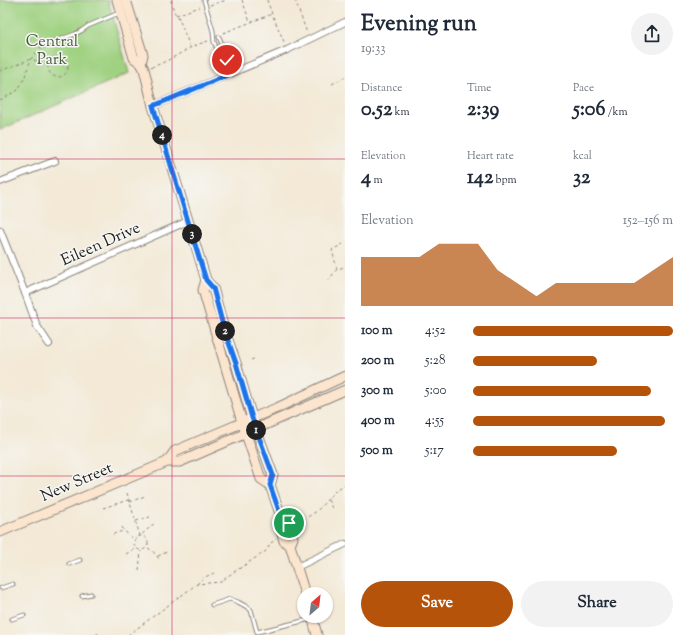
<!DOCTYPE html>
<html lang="en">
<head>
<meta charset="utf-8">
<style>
  :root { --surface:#fff; --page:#f2f2f3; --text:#1f2937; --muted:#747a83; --accent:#b45309 }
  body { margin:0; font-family:"Sorts Mill Goudy",serif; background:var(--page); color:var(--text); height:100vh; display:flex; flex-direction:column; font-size:15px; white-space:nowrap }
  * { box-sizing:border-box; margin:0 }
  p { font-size:13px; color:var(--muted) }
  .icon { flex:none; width:22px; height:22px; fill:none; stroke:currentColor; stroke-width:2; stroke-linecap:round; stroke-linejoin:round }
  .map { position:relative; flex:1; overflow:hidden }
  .drawer { display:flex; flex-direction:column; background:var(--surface); width:344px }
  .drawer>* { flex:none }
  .needle { width:26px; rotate:28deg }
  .fabs { position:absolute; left:297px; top:587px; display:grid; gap:8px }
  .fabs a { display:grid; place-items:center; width:36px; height:36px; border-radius:50%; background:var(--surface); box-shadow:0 1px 3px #0004; font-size:20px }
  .pin { position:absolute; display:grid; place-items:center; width:34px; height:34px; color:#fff; margin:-17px; border:2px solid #fff; border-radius:50%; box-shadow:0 1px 4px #0007 }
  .km { position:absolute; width:20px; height:20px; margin:-10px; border-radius:50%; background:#222; color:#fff; font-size:11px; line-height:20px; text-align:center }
  .round { display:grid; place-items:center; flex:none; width:42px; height:42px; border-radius:21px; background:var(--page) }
  .head { display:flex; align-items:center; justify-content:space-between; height:68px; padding:0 16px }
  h1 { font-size:22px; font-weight:700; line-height:30px }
  .stats { display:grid; grid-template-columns:repeat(3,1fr); gap:6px; height:68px; padding:4px 16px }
  .stats div { display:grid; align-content:center }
  .stats b { font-size:20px; font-weight:700 }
  .stats small { font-size:11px; font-weight:400 }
  .stats p { font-size:11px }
  .chart { height:112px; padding:8px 16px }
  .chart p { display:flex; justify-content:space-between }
  .chart svg { width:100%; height:72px; margin-top:4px; fill:var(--accent); opacity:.7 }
  .primary-button { display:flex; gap:8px; margin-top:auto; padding:8px 16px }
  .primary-button a { flex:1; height:46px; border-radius:24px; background:var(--accent); color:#fff; font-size:16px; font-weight:700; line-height:46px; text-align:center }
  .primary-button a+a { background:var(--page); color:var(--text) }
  ul { padding:0 16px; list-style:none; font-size:13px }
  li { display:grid; grid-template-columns:64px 48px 1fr; align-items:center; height:30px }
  li i { height:10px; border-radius:5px; background:var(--accent) }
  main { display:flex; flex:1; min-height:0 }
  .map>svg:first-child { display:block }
</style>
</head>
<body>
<main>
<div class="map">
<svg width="345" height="635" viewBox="0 0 345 635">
  <rect width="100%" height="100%" fill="#f6f6f2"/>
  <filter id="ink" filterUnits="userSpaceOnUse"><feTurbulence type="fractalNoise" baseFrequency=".025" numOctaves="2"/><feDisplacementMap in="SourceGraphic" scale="8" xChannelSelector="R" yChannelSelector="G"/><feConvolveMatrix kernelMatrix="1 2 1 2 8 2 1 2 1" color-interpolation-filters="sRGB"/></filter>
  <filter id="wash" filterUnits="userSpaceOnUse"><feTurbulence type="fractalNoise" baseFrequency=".012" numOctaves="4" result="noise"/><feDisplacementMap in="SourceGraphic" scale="16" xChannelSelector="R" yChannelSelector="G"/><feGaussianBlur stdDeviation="0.9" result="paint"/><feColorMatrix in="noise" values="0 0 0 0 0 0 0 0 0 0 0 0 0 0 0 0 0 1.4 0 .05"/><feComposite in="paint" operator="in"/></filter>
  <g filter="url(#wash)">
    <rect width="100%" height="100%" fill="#f3e9d6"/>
    <polygon fill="#9fd180" stroke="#5e764e" points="0,0 108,0 129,73 0,130"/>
  </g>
  <g filter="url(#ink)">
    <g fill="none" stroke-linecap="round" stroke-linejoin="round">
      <defs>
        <g id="lane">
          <polyline points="204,0 213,31 214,42 228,74"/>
          <path d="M219,37C224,50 229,54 225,67"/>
          <polyline points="42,46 75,34 81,31 88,26 119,13"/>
          <polyline points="69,564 80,560"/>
          <polyline points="1,588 13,584"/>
          <polyline points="82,596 91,594"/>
          <polyline points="212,605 230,599 238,602 247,607 251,610 257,632 311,619"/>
          <polyline points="12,619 24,615"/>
        </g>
        <g id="street">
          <polyline points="153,106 287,50 345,22"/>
          <polyline points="0,182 55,161"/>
          <polyline points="0,230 25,293 37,326 49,344"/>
          <polyline points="25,293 188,221"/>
          <polyline points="297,567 345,544"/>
        </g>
        <g id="secondary">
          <polyline points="117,0 134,58 141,63"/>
          <polyline points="126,0 143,55 141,63 144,69 153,106 198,253 206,280 213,288 223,326 236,363 252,418 273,475 270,485"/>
          <polyline points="206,280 203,290 242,422 261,479 270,485 283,522"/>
          <polyline points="167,462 175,451 279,407 345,376"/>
          <polyline points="283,522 289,523 293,538 290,545 305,594"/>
          <polyline points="283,522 280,527 284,541 290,545"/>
          <polyline points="0,532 167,462 180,462 345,390"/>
          <polyline points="312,616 317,635"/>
        </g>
      </defs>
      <use href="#lane" stroke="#888279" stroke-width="5"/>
      <use href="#street" stroke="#888279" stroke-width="8"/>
      <use href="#secondary" stroke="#888279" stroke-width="11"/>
      <g stroke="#888279" stroke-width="1" stroke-dasharray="3 3" stroke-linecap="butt">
        <polyline points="171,0 174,12 178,16 190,47"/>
        <polyline points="242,0 250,22"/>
        <polyline points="267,0 272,14 285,44"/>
        <polyline points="295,0 307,33"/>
        <polyline points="210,5 227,0"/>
        <polyline points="176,15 200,7"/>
        <polyline points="223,33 272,14"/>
        <circle cx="58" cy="67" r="10"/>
        <path d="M151,67C165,63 177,55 190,48C195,45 202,43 208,41"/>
        <polyline points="0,71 31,59 48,65"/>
        <polyline points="332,84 345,77"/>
        <polyline points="0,100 18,90 24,79 31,59 38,50"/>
        <polyline points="337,269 332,250 343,244"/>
        <polyline points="328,281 337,269 345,267"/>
        <polyline points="251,360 256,358"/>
        <polyline points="127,493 140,536 155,523"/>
        <polyline points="328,500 332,508"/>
        <polyline points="130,502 145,496"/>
        <polyline points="103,508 128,500"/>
        <polyline points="136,521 150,517"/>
        <polyline points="298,523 317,511 334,492 345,484"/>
        <polyline points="122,527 124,531 134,539"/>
        <polyline points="113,534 123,531"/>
        <circle cx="141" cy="543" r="7"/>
        <path d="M148,548C153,551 157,555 160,561"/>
        <polyline points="126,554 136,548"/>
        <polyline points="158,556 169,551"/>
        <polyline points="139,570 141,551"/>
        <polyline points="197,584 203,578 214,573"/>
        <polyline points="97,633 98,635"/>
        <polyline points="128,635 197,584 221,582 228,576 266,551 271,543 276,539"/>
      </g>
      <use href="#lane" stroke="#fff" stroke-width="3"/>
      <use href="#street" stroke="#fff" stroke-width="6"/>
      <use href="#secondary" stroke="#fce5cf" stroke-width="9"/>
    </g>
  </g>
  <g fill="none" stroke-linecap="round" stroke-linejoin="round" filter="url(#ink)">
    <defs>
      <polyline id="route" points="227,60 225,67 228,75 153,106 198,254 206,280 213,288 223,326 236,363 252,418 273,475 270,485 283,522 289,523"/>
    </defs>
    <use href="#route" stroke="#fff" stroke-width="8"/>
    <use href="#route" stroke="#1a73e8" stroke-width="5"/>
  </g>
  <path fill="none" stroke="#c2185b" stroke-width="1" stroke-opacity="0.55" d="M172,0V635M0,159H345M0,318H345M0,476H345"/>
  <g text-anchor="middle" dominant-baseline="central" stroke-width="3" stroke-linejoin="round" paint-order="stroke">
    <g font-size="16" fill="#4a5b3f" stroke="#f6f6f2">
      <text x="52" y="42">Central<tspan x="52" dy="18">Park</tspan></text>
    </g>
    <g font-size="16" fill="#1c1c1c" stroke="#f6f6f2">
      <text transform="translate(101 245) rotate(-24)">Eileen Drive</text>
      <text transform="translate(77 483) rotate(-23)">New Street</text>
    </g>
  </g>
</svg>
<div class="fabs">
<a><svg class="needle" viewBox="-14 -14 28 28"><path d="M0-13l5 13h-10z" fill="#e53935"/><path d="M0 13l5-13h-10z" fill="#747a83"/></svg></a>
</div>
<div class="pin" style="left:289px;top:523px;background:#1e9e55"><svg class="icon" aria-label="arrive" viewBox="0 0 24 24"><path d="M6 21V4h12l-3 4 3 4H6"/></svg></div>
<div class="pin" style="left:227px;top:60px;background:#d93025"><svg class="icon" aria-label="check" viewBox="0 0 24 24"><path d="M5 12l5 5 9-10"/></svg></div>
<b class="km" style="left:256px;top:430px">1</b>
<b class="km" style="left:225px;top:331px">2</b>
<b class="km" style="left:192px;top:234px">3</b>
<b class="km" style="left:162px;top:135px">4</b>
</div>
<section class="drawer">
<div class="head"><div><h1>Evening run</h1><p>19:33</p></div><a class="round"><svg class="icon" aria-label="share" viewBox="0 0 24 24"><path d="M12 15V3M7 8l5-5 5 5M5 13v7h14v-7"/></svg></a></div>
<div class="stats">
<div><p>Distance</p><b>0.52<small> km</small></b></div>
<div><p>Time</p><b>2:39</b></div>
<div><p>Pace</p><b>5:06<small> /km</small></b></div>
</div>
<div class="stats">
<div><p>Elevation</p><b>4<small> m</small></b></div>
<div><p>Heart rate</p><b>142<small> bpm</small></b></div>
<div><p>kcal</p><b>32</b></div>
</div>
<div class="chart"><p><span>Elevation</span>152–156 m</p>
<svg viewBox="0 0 160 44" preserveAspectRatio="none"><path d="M0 44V14L10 14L20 14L30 14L40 6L50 6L60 6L70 22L80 30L90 38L100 30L110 30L120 30L130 30L140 30L150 22L160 14V44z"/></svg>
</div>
<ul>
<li><b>100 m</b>4:52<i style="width:100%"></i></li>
<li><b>200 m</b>5:28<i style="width:62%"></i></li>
<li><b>300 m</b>5:00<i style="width:89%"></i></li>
<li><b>400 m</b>4:55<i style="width:96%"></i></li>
<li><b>500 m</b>5:17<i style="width:72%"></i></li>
</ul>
<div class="primary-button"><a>Save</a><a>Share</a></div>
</section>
</main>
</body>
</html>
